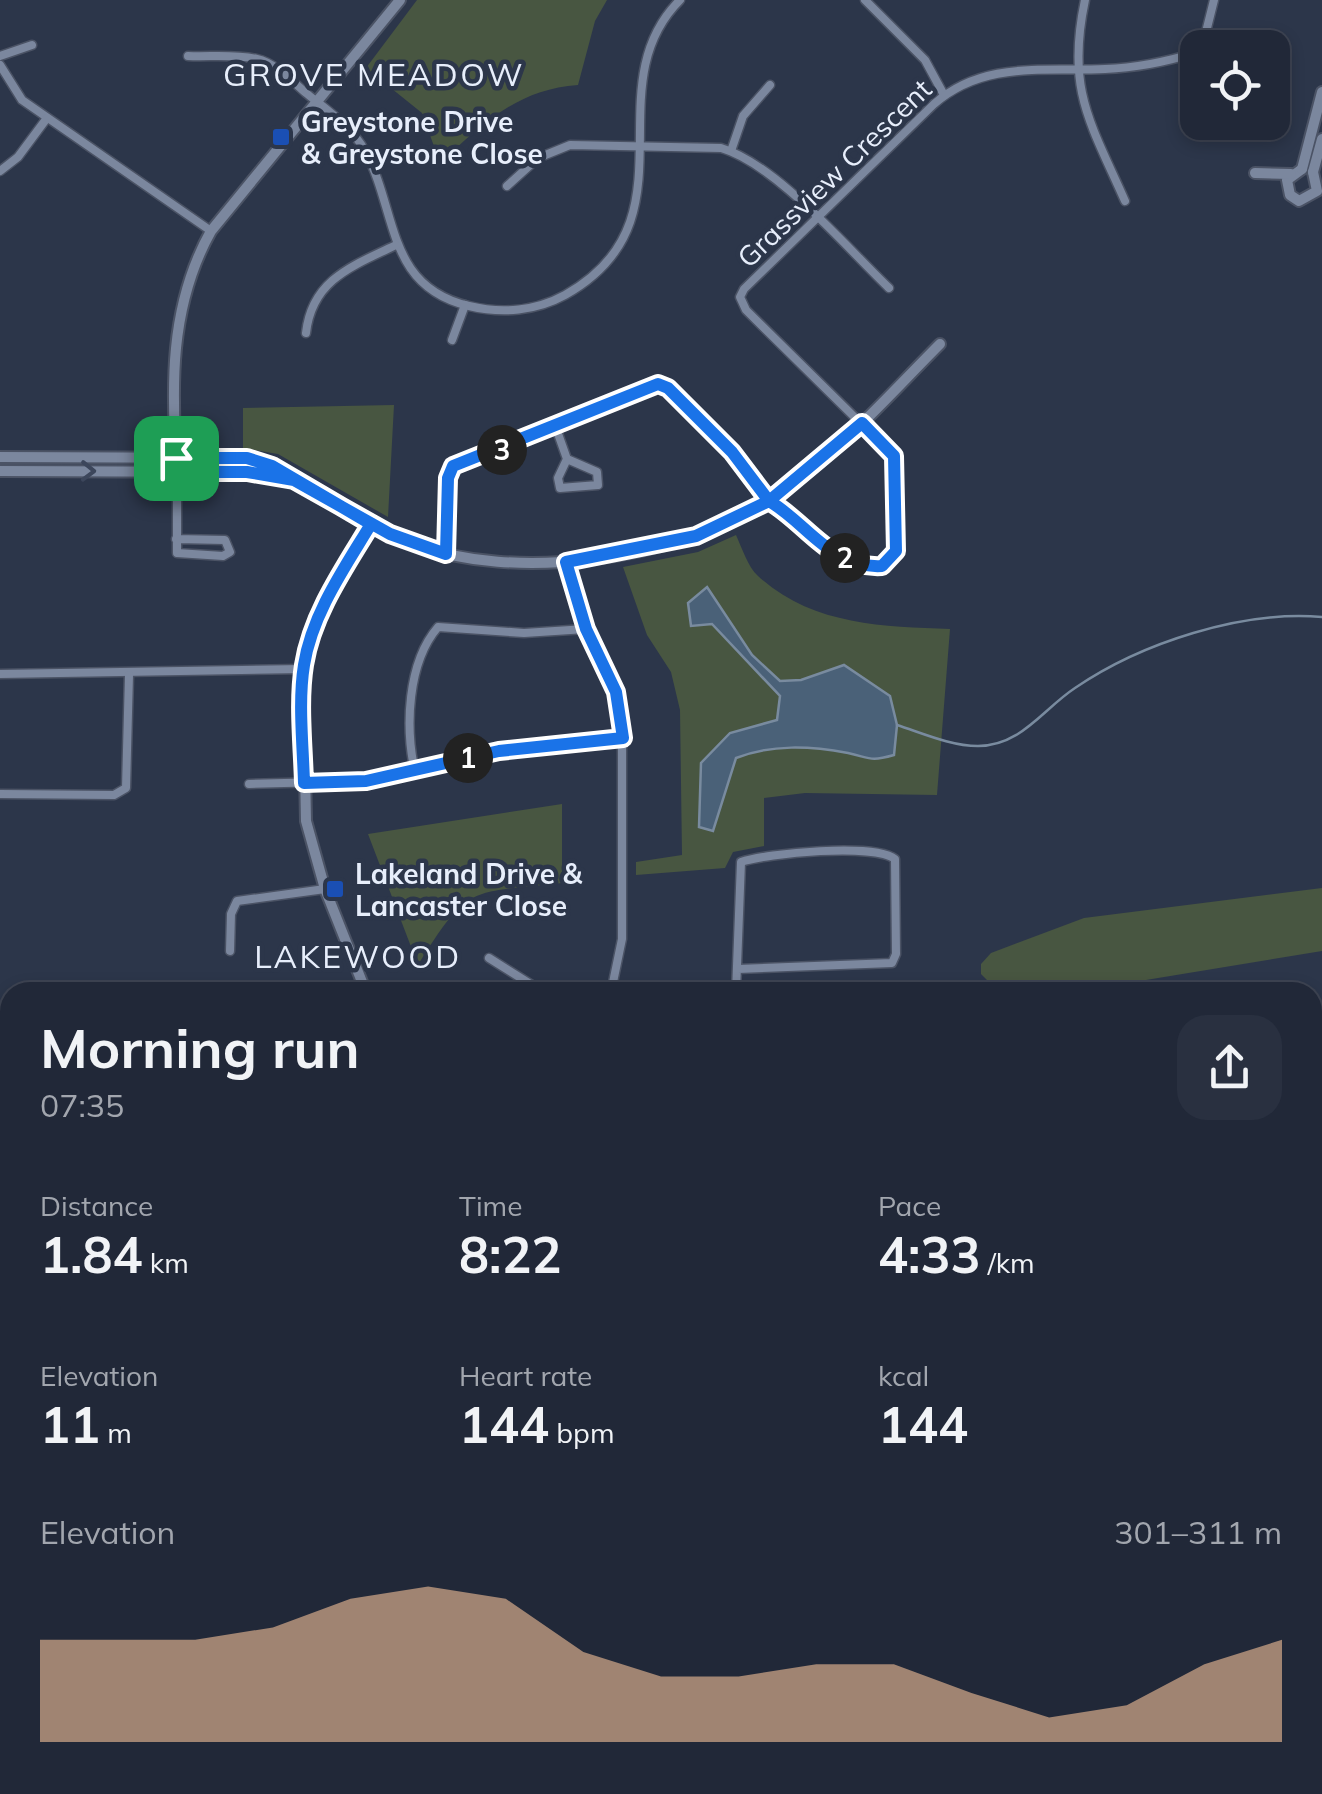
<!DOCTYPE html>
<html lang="en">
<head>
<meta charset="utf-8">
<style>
  :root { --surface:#212838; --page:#293040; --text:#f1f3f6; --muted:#a2a6ae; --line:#3e4453; --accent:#d6ab8b }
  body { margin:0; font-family:Mulish,sans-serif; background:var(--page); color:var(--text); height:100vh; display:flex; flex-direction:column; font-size:38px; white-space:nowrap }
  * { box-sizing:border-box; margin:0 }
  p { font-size:32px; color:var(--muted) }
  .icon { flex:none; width:55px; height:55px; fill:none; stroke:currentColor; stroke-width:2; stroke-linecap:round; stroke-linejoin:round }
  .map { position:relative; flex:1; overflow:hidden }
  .side { position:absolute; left:0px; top:982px; width:1322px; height:812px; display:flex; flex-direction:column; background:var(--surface); border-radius:30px 30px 0 0; box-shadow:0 5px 15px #0003,0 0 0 2px var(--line) }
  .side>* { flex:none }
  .tools { position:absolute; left:1180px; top:30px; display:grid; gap:20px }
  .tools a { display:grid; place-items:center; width:110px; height:110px; border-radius:20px; background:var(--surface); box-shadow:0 5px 15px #0003,0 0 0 2px var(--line); font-size:50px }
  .pin { position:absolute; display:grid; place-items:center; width:85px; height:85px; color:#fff; margin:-42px; border-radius:20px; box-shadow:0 5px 15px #0006 }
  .km { position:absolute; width:50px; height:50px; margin:-25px; border-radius:50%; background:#222; color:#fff; font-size:28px; line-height:50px; text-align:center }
  .round { display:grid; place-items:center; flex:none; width:105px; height:105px; border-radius:30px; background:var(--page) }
  .overview { display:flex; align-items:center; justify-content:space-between; height:170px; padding:0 40px }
  h1 { font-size:55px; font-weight:700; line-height:75px }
  .figures { display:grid; grid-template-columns:repeat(3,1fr); gap:15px; height:170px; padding:10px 40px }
  .figures div { display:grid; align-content:center }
  .figures b { font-size:50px; font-weight:700 }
  .figures small { font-size:28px; font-weight:400 }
  .figures p { font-size:28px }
  .chart { height:280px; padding:20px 40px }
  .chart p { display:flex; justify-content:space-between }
  .chart svg { width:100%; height:180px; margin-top:10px; fill:var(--accent); opacity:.7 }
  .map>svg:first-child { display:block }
</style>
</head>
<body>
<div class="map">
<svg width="1322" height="1794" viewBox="0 0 1322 1794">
  <rect width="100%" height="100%" fill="#2c364a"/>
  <g fill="#485641">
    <path d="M417,0H607L595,21L578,85C518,89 482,124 440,163L422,113L366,68Z"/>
    <polygon points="394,405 388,517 278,454 243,448 243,408"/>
    <path d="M736,535C742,548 748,567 758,576C811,625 883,627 950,629L937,795L805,793L764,798V846L733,852L725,868L636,875V862L682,855L680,710L671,672L647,635L623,567L698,552Z"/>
    <path d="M562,804V883C469,894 470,882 418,965L368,834Z"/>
    <polygon points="1322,888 1322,951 1073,992 999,992 981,974 981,964 991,953 1084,918"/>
  </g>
  <path fill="#4a6178" stroke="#798b9f" stroke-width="2.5" d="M707,587L752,655L780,681L801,680L844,665L890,696L897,725L894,755C869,762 871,758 848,753C810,746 772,744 736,758L713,831L699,827L701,763L730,733L777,720L780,696L712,624L691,626L688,603Z"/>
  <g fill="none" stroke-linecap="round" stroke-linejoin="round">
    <path stroke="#798b9f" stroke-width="2.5" d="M897,725C922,733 951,746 978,746C1021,746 1043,709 1075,688C1141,643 1242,610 1322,617"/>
    <defs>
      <g id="street">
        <polyline points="865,0 925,60 944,95"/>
        <path d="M1085,0C1066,89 1090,122 1125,201"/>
        <polyline points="1202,48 1214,0"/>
        <polyline points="0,56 32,45"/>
        <path d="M188,56C210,57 235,54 257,59C275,63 292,81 306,93C327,110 352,127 365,151C398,211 385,286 469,306C502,314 536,311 565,295C699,220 592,88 680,0"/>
        <polyline points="0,65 22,100 211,231"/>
        <polyline points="731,151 743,116 770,85"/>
        <polyline points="0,171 18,157 47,118"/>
        <path d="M507,186L538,158L570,145L721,148C776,164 846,247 889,288"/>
        <path d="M306,333C312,280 352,266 396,245"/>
        <polyline points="452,340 465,305"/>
        <polyline points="556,428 567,459 597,472 598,485 560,488 558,478 567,459"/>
        <polyline points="176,539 225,540 230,552 223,556 177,553 177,472"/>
        <path d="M446,554L448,478L453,466L658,384L668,387L731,453L761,494L808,534L851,561L875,566L888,563L896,551L894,456L746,310L740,297L744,289L934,104C984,60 1045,72 1105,69C1135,68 1169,61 1198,52"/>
        <polyline points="566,562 586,629 616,692 622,723 622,939 611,992"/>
        <polyline points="0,674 303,669"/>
        <path d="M415,772C405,728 407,663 438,627L524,633L586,629"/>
        <polyline points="249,784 366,781 488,753 623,738"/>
        <polyline points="0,794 114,795 126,788 129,675"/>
        <polyline points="230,951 231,914 237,901 325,889"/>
        <polyline points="489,958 543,992"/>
        <path d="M736,992L741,862C767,853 875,843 895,859L896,954L892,963L738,969"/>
        <polyline points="0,1156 10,1156"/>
        <polyline points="0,1272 10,1273"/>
        <polyline points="1312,1314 1322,1314"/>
        <polyline points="0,1576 10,1576"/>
        <polyline points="0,1585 10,1586"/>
      </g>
      <g id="secondary">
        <polyline points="1302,169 1287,180 1290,195 1299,201 1317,191 1313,172"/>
        <polyline points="1302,169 1322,92"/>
        <polyline points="1313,172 1322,139"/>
        <polyline points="1255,173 1291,174"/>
        <path d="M0,457L247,458L272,465C315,494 364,527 412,544C515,582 673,560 765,503C832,461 885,399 940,344"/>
        <polyline points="0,471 247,472 284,477"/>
        <path d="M177,472C171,388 169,306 211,231L400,0"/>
        <polyline points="366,992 325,889 306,821 303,669 314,628 371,524"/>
        <polyline points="0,1345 10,1346"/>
        <polyline points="1312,1435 1322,1435"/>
      </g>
    </defs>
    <use href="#street" stroke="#4b5365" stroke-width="11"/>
    <use href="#secondary" stroke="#4b5365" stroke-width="14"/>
    <use href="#street" stroke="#7b879e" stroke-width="8"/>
    <use href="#secondary" stroke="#7b879e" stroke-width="10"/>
  </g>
  <defs><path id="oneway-chevron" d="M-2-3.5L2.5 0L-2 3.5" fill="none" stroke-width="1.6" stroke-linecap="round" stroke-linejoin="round" transform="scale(2.5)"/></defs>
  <use stroke="#3c465b" href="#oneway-chevron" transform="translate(88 471) rotate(1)"/>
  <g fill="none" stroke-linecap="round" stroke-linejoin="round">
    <defs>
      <path id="route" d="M176,458H247L272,466L371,524C345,567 312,614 304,665C298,702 303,745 304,783L366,781L499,751L623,738L616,692L586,629L566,562L696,536L769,501C807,523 831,569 882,566L896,551L894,456L862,423L769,501L732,452L668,388L658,384L453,466L448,478L446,554L390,534L294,480L247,472H177L176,458"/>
    </defs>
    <use href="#route" stroke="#fff" stroke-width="20"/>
    <use href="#route" stroke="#1a73e8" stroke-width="12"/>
  </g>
  <g fill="#1a4fb4" stroke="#2c364a" stroke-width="4">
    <rect x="271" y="127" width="20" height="20" rx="5"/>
    <rect x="325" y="879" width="20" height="20" rx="5"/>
  </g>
  <g text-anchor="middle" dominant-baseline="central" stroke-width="9" stroke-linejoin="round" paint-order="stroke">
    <g font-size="28" font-weight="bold" fill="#e7eefb" stroke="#2c364a" text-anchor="start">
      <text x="301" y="121">Greystone Drive<tspan x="301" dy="32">&amp; Greystone Close</tspan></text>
      <text x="355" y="873">Lakeland Drive &amp;<tspan x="355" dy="32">Lancaster Close</tspan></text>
    </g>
    <g font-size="28" fill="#e7eefb" stroke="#2c364a">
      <text transform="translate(834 173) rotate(-44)">Grassview Crescent</text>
    </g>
    <g font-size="32" letter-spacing="2.5" fill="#e7eefb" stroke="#2c364a">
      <text x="374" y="74">GROVE MEADOW</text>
      <text x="358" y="956">LAKEWOOD</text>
    </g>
  </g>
</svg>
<div class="tools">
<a><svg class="icon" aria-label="locate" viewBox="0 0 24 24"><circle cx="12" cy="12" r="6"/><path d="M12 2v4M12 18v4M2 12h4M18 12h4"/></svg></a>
</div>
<div class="pin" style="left:176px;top:458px;background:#1e9e55"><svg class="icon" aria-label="arrive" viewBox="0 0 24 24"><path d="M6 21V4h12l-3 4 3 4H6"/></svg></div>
<b class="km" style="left:468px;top:758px">1</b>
<b class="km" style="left:845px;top:558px">2</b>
<b class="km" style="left:502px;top:450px">3</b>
<section class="side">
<div class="overview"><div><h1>Morning run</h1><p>07:35</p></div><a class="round"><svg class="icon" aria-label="share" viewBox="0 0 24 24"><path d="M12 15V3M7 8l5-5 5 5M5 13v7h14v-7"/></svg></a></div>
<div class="figures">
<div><p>Distance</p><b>1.84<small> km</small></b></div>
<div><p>Time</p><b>8:22</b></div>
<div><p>Pace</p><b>4:33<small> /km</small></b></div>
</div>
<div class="figures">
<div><p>Elevation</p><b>11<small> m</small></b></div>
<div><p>Heart rate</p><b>144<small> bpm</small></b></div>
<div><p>kcal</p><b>144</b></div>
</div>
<div class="chart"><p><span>Elevation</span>301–311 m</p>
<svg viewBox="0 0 160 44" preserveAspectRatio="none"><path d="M0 44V19L10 19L20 19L30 16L40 9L50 6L60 9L70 22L80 28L90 28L100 25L110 25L120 32L130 38L140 35L150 25L160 19V44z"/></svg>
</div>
</section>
</div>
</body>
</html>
